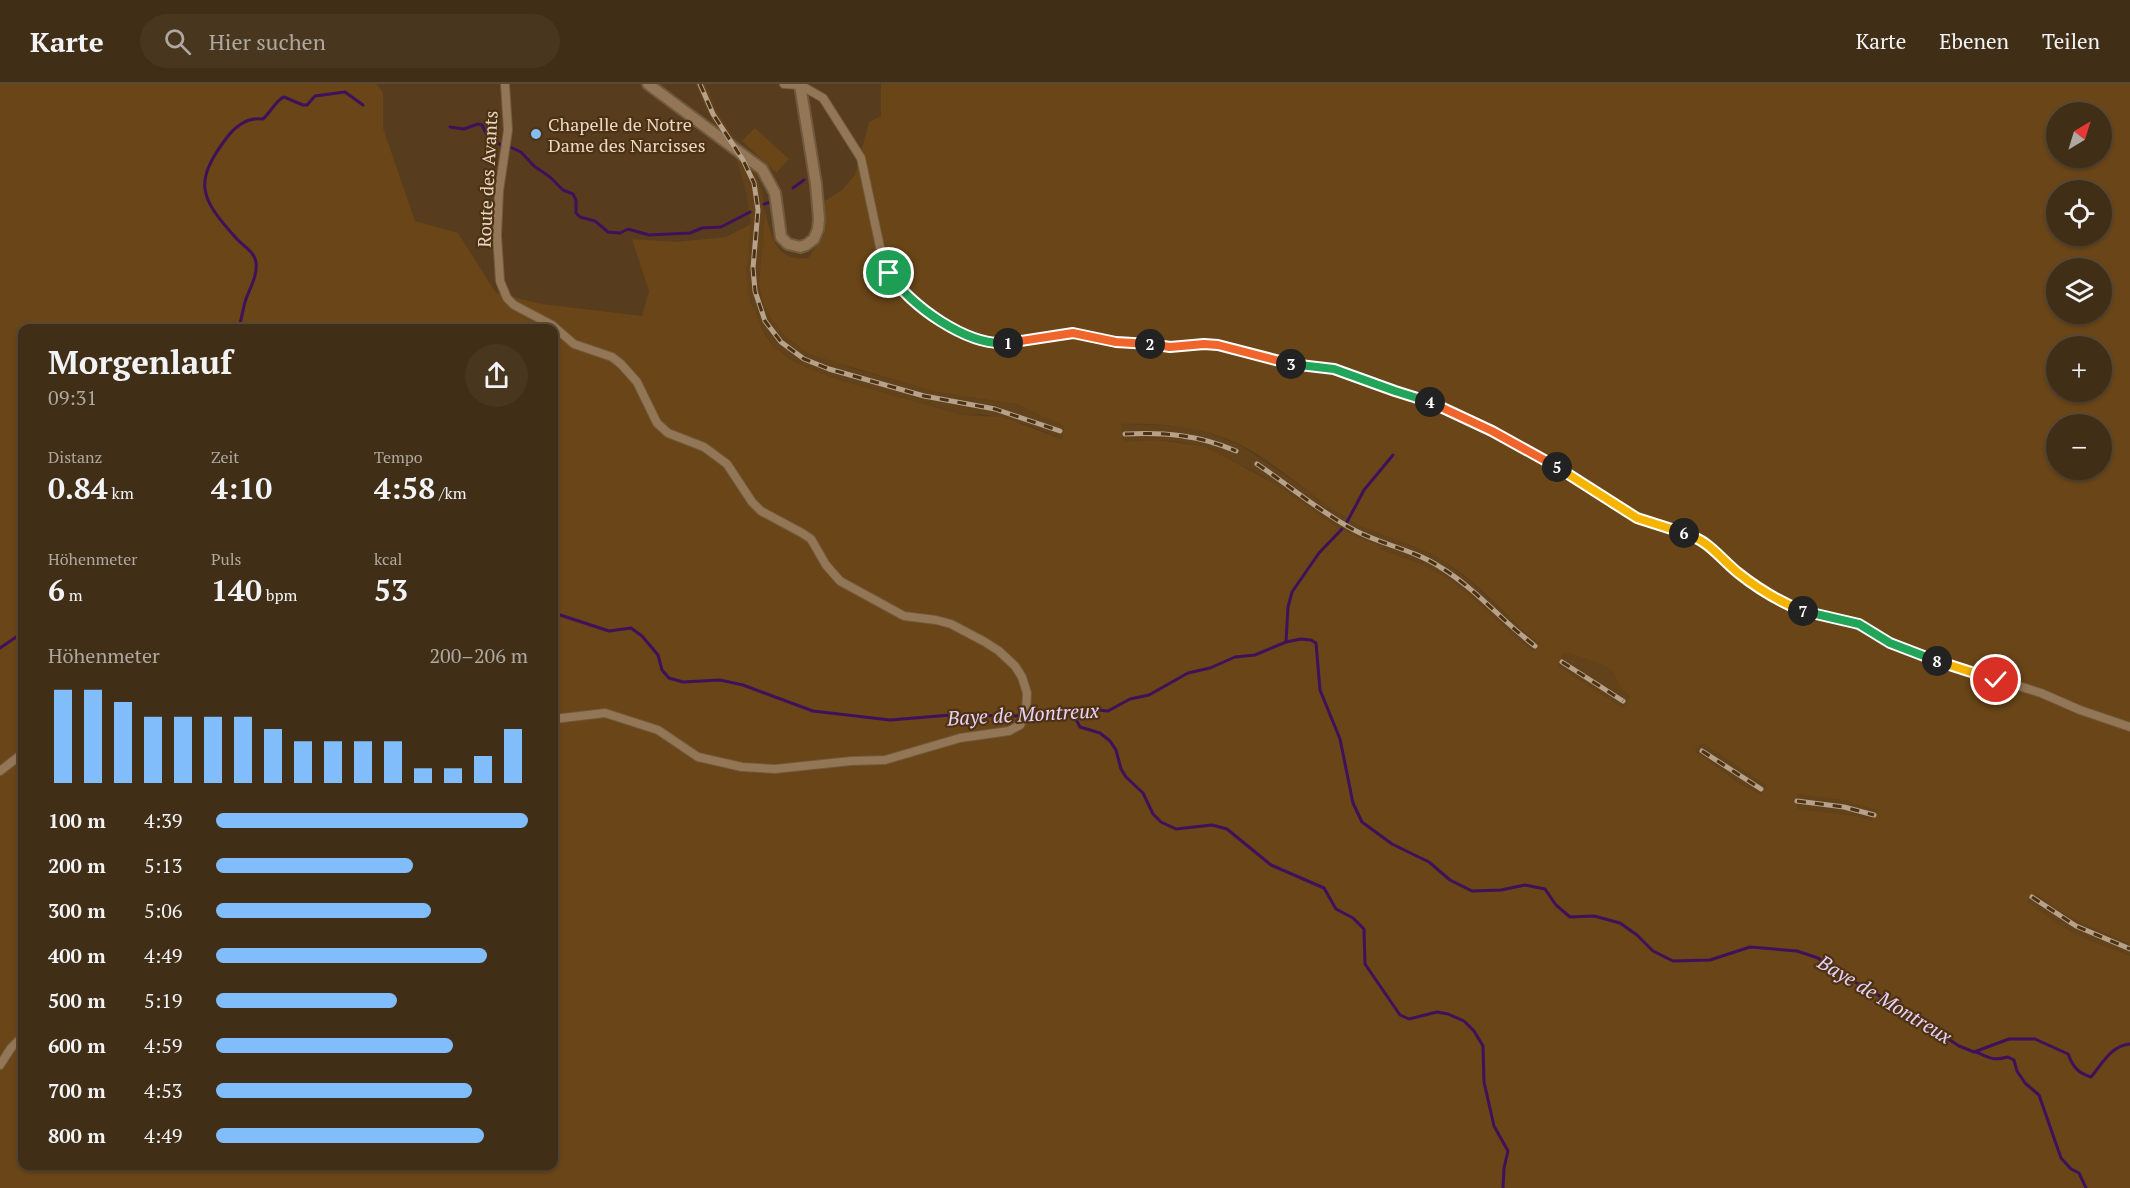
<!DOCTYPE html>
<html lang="de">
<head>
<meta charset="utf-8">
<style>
  :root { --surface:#412e16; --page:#48361f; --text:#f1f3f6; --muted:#aea8a1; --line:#5a4a35; --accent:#80bdfa }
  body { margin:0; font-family:"PT Serif",serif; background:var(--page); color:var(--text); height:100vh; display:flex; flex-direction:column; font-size:22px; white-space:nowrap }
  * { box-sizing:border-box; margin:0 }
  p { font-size:20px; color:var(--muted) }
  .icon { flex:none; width:33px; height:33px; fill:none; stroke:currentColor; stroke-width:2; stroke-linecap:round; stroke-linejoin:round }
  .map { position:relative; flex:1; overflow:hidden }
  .sheet { position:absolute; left:18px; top:240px; width:540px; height:846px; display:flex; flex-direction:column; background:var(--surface); border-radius:12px; box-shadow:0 2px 4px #0004,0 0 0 2px var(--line) }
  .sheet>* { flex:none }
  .needle { width:39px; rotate:38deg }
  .buttons { position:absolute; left:2046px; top:18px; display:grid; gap:12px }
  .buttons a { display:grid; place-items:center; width:66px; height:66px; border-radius:50%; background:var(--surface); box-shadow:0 2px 4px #0004,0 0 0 2px var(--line); font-size:30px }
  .pin { position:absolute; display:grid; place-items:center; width:51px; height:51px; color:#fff; margin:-26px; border:3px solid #fff; border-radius:50%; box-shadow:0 2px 6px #0007 }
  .km { position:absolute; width:30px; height:30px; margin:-15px; border-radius:50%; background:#222; color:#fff; font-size:16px; line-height:30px; text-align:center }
  .round { display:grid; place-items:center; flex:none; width:63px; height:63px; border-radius:32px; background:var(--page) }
  .head { display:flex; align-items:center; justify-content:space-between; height:102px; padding:0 30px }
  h1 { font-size:33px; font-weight:700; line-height:45px }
  .stats { display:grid; grid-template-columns:repeat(3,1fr); gap:9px; height:102px; padding:6px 30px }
  .stats div { display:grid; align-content:center }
  .stats b { font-size:30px; font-weight:700 }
  .stats small { font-size:16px; font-weight:400 }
  .stats p { font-size:16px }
  .chart { height:168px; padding:12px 30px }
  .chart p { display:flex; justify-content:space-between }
  .chart svg { width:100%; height:108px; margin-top:6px; stroke:var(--accent); stroke-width:6 }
  ul { padding:0 30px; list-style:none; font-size:20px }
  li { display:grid; grid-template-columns:96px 72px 1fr; align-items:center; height:45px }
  li i { height:15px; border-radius:8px; background:var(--accent) }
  header { display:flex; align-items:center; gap:36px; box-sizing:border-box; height:84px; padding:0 30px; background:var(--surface); border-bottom:2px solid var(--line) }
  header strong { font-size:28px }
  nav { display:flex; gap:33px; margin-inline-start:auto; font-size:21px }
  .search { width:420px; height:54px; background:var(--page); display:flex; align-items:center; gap:15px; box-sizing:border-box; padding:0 21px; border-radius:33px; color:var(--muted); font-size:22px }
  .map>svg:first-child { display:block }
</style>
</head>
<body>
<header>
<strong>Karte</strong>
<div class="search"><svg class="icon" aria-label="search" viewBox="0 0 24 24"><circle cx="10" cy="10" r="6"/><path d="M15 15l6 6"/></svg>Hier suchen</div>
<nav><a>Karte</a><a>Ebenen</a><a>Teilen</a></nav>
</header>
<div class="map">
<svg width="2130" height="1104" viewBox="0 0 2130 1104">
  <rect width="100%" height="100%" fill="#573d1d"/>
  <g fill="#61421b">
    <polygon points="695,0 706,0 716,26 753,83 762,106 765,128 759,199 760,209 772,236 849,283 932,307 1016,320 1064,342 1063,355 1029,341 982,330 963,331 839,296 799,280 773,262 757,235 746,203 746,190 751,140 745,103 736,74 711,34"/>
    <polygon points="1120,340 1179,342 1203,347 1240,361 1351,436 1374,448 1418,464 1444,477 1471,498 1528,551 1539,558 1533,567 1514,554 1463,507 1439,489 1413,476 1381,466 1340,445 1257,389 1222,371 1202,362 1179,358 1156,356 1124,358"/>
    <polygon points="1570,568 1603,581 1614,589 1620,603 1630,613 1623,624 1558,582 1563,570"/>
    <polygon points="1700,660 1705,660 1766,701 1761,710 1743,701 1695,667"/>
    <polygon points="1797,710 1843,716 1877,725 1872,738 1857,732 1796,725"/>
    <polygon points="2035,808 2059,827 2084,840 2130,860 2130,872 2074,850 2027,819"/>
  </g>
  <g fill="#694518" fill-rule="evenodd">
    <path d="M0,0H377L383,9V44L415,137L458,149L496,209L542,220L642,232L649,207L632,155L675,158L726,153L751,140L746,190L751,219L764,249L773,262L786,272L799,280L839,296L963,331L1002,333L1062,355L1064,342L1016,320L932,307L815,272C786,258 762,232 759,199L765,128C772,153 776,178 808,174L824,151L825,117L842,106L855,91L869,38L881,32V0H2130V860L2084,840L2059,827L2036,809L2027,818L2074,850L2130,872V1104H0ZM2056,28H2102V74H2056ZM2056,106H2102V152H2056ZM2056,184H2102V230H2056ZM22,244H554V1082H22ZM2056,262H2102V308H2056ZM1121,340C1162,339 1204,343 1241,361C1280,381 1312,414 1350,436C1380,453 1413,459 1442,476C1474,495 1501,526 1528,551L1539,559L1533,567C1499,543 1473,508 1437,488C1419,478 1401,472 1381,466L1378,462L1340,445L1278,402L1222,371L1202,362L1156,356L1124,358ZM2056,340H2102V386H2056ZM1570,569L1603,581L1614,589L1620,603L1630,613L1623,624L1558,582L1563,570ZM1700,660H1704L1766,701L1761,710L1742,701L1695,667ZM1797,710L1843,716L1877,726L1872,737L1857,732L1797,725Z"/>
    <polygon points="755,44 789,75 776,89 742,57"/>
  </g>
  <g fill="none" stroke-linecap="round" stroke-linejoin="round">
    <g stroke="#3f115a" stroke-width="3">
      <polyline points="450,43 464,45 478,40 482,41 488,53 501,61"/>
      <polyline points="510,63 521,68 534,82 550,93 563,106 573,110 576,116 576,129 580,133 595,137 608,148 620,149 628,145 649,151 690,149 702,144 721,143 750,128"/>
      <polyline points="793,104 804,96"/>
      <polyline points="764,120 771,118"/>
      <path d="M239,244C241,236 243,226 245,218C249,205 258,192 256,178C254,167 243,162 236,154C199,113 193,98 228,52C237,41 248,33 263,35C270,29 277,15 284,13L303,21H307L315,12L345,8L363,21"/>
      <polyline points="1347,438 1364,406 1393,371"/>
      <path d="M554,529L609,547L631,544L642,552L658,571L662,586L669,594L683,598L720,596L743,601L813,627L890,636L951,631L1011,632L1061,630L1089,625L1108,627L1130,615L1149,611L1188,589L1210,584L1235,573L1255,571L1286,558L1301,555L1311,556L1316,559L1320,606L1340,655L1353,719L1362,738L1392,760L1429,778L1450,796L1472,807L1501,806L1525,801L1545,805L1556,821L1570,833L1594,832L1620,839L1637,851L1653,867L1673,877L1710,876L1750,863L1797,867L1818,874L1841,892L1870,905L1897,925L1932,944L1959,962L1974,968L2009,955H2035L2068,970C2073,983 2078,989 2091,993C2102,980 2112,961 2130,960"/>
      <polyline points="1286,558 1288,523 1292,508 1319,469 1342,445"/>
      <polyline points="0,564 22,549"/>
      <polyline points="1072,628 1080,643 1100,649 1110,657 1116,666 1121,685 1126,693 1143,709 1153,730 1161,738 1176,745 1212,741 1227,745 1271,781 1324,804 1336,825 1353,834 1364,845 1365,880 1400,931 1409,935 1437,928 1448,930 1464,937 1474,947 1483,962 1484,998 1494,1042 1508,1067 1504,1084 1503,1104"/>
      <path d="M1976,968C1991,974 1992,977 2008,973L2014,976L2017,987L2025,999L2039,1011L2061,1074L2071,1085L2079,1089L2086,1104"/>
    </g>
    <defs>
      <g id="street">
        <polyline points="505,0 508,46 499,107 497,151 500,197 507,214 514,221 552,241 574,260 612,273 621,280 637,298 657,339 668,349 704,363 727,380 752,418 761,427 802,449 811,455 826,481 840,497 904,532 936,536 951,540 985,558 999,567 1015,582 1022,593 1027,609 1026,630 1020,641 1009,647 960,654 885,676 851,677 775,685 742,683 698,673 658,646 605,629 554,635"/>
        <polyline points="784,0 800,1 823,14 861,74 880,163 889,189 894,198 902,206 935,233 963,249 989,258 1004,259 1073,249 1116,258 1170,263 1204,260 1245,267 1290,280 1334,285 1360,293 1395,307 1432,318 1538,372 1637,434 1684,449 1705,457 1738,489 1792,523 1807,528 1849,537 1911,568 2041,609 2080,626 2130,643"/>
        <polyline points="0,687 22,670"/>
        <polyline points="0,981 11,964 22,953"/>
      </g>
      <polyline id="secondary" points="648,0 762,85 775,109 781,153 788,160 800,163 806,161 814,155 818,145 819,135 816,100 800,1"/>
    </defs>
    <use href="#street" stroke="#70593d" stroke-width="10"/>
    <use href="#secondary" stroke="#70593d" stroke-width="14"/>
    <use href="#street" stroke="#937655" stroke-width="8"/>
    <use href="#secondary" stroke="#937655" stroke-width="10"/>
    <defs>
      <g id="rail">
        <polyline points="700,0 713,30 743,76 754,99 758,126 753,184 755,207 765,237 781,258 804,275 829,285 924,312 995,325 1060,347"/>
        <path d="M1125,350C1164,348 1199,351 1236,367"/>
        <path d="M1257,380C1290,402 1321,429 1356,447C1383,461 1414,466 1440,483C1475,504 1502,537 1535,562"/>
        <polyline points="1562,578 1623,617"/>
        <polyline points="1702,667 1761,705"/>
        <polyline points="1797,717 1844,723 1874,731"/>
        <polyline points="2032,813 2076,842 2130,865"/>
      </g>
    </defs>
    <use href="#rail" stroke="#b6a18b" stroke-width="5"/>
    <use href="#rail" stroke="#4c3212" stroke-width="3" stroke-dasharray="9" stroke-linecap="butt"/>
  </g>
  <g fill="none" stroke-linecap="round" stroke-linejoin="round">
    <defs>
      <path id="split-1" d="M889,189C909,221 968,263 1008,259"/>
      <polyline id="split-2" points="1008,259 1073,249 1116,258 1150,260"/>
      <polyline id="split-3" points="1150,260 1170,263 1204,260 1218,261 1291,280"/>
      <polyline id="split-4" points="1291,280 1334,285 1395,307 1430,318"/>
      <polyline id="split-5" points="1430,318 1492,347 1557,383"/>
      <polyline id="split-6" points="1557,383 1637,434 1684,449"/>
      <path id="split-7" d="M1684,449C1709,457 1718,472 1737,488C1757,504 1780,518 1803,527"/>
      <polyline id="split-8" points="1803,527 1859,540 1890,559 1937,577"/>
      <polyline id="split-9" points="1937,577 1996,596"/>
    </defs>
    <use href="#split-1" stroke="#fff" stroke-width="12"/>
    <use href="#split-2" stroke="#fff" stroke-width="12"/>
    <use href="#split-3" stroke="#fff" stroke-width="12"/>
    <use href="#split-4" stroke="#fff" stroke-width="12"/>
    <use href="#split-5" stroke="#fff" stroke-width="12"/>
    <use href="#split-6" stroke="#fff" stroke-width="12"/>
    <use href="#split-7" stroke="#fff" stroke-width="12"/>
    <use href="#split-8" stroke="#fff" stroke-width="12"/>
    <use href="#split-9" stroke="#fff" stroke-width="12"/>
    <use href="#split-1" stroke="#22a559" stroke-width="8"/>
    <use href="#split-2" stroke="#f0652b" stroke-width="8"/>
    <use href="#split-3" stroke="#f0652b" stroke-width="8"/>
    <use href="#split-4" stroke="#22a559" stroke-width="8"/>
    <use href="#split-5" stroke="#f0652b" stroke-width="8"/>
    <use href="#split-6" stroke="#f5b400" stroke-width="8"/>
    <use href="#split-7" stroke="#f5b400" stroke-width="8"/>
    <use href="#split-8" stroke="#22a559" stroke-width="8"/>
    <use href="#split-9" stroke="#f5b400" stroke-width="8"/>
  </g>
  <circle fill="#80bdfa" stroke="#4c3212" stroke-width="2" cx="536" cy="50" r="6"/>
  <g text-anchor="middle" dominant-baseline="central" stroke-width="4.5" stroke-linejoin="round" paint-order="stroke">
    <g font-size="18" fill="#e8d7c6" stroke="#4c3212" text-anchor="start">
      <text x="548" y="40">Chapelle de Notre<tspan x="548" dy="21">Dame des Narcisses</tspan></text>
    </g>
    <g font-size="18" fill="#e8d7c6" stroke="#4c3212">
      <text transform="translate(487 95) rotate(-87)">Route des Avants</text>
    </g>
    <g font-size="20" font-style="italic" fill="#e8d1fb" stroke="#4c3212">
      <text transform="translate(1023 630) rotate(-3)">Baye de Montreux</text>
      <text transform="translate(1885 915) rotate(31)">Baye de Montreux</text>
    </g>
  </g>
</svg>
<div class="buttons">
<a><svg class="needle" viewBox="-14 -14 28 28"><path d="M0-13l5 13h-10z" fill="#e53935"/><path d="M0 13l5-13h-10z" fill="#aea8a1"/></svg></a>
<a><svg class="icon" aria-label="locate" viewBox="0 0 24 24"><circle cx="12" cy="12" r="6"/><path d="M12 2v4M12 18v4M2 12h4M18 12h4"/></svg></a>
<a><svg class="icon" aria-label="layers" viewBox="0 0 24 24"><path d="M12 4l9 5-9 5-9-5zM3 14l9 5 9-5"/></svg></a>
<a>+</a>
<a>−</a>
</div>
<div class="pin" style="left:889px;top:189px;background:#1e9e55"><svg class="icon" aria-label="arrive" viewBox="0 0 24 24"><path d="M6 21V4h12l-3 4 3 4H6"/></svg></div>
<div class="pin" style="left:1996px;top:596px;background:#d93025"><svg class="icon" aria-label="check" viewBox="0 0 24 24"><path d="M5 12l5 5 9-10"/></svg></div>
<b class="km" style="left:1008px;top:259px">1</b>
<b class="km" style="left:1150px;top:260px">2</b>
<b class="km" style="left:1291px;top:280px">3</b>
<b class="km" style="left:1430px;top:318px">4</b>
<b class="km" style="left:1557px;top:383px">5</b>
<b class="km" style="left:1684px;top:449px">6</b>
<b class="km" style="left:1803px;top:527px">7</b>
<b class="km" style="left:1937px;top:577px">8</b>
<section class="sheet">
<div class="head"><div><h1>Morgenlauf</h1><p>09:31</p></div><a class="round"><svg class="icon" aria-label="share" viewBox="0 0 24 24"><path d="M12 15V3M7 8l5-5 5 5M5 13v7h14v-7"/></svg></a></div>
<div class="stats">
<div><p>Distanz</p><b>0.84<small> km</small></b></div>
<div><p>Zeit</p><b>4:10</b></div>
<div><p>Tempo</p><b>4:58<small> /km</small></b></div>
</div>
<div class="stats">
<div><p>Höhenmeter</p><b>6<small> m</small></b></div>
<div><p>Puls</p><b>140<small> bpm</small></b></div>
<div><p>kcal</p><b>53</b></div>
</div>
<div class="chart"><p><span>Höhenmeter</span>200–206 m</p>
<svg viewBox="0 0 160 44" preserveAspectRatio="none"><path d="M5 44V6M15 44V6M25 44V11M35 44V17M45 44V17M55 44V17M65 44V17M75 44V22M85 44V27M95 44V27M105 44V27M115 44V27M125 44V38M135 44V38M145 44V33M155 44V22"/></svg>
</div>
<ul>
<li><b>100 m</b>4:39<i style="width:100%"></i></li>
<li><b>200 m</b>5:13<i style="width:63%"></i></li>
<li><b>300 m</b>5:06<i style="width:69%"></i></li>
<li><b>400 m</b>4:49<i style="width:87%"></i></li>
<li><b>500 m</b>5:19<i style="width:58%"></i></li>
<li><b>600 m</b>4:59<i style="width:76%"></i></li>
<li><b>700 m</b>4:53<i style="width:82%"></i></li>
<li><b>800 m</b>4:49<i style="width:86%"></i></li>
</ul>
</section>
</div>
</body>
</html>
